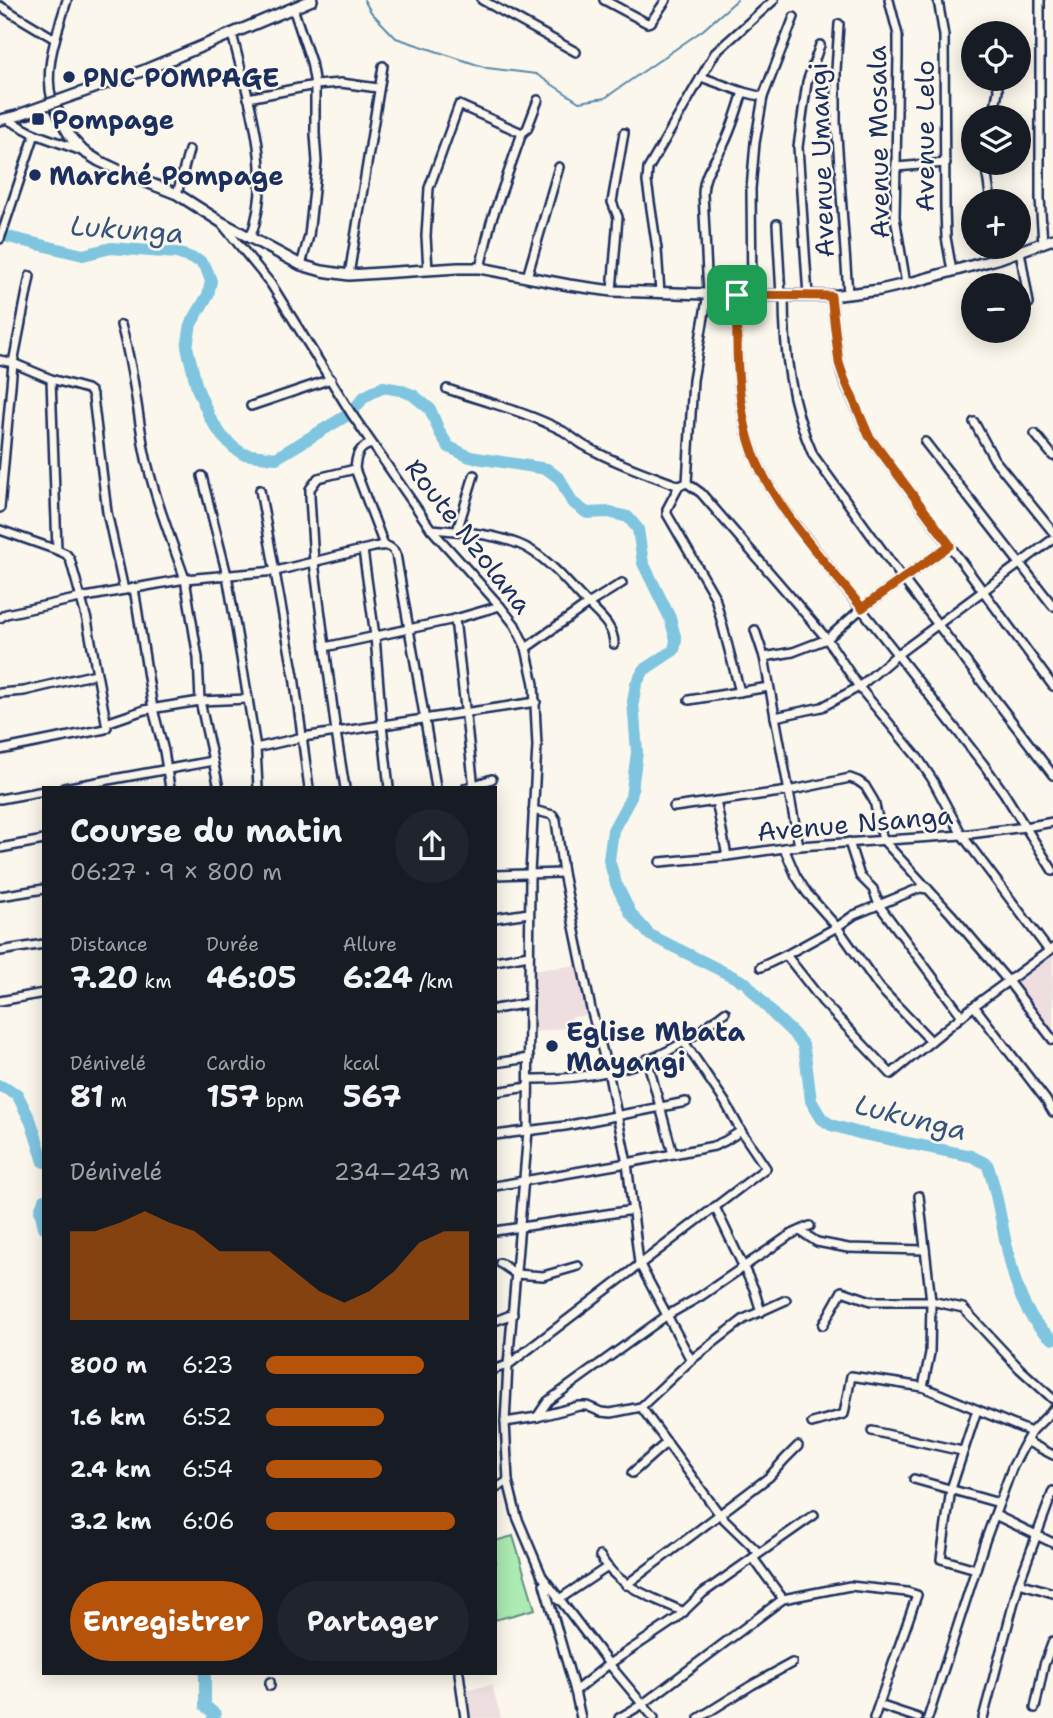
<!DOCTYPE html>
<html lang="fr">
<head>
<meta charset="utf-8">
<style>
  :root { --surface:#171b24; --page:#20242c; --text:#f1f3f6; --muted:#9ea1a6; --accent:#b45309 }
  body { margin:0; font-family:"Shantell Sans",sans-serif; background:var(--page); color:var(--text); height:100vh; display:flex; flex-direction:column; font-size:26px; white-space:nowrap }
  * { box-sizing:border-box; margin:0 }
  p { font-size:23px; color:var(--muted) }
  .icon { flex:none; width:38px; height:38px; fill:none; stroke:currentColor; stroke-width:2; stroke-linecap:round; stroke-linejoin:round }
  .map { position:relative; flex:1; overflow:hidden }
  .sheet { position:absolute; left:42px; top:786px; width:455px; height:889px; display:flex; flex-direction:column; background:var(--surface); border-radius:0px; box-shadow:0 4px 18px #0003 }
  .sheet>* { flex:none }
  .controls { position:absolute; left:961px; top:21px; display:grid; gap:14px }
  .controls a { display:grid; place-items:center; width:70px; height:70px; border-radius:50%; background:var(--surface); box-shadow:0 4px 18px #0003; font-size:35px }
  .pin { position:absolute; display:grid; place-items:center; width:60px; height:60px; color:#fff; margin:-30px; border-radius:14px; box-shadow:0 4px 10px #0006 }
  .round { display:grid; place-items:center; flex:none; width:74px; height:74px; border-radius:37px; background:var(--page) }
  .head { display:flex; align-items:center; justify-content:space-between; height:119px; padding:0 28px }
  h1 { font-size:32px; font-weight:700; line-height:52px }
  .figures { display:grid; grid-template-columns:repeat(3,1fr); gap:10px; height:119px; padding:7px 28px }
  .figures div { display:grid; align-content:center }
  .figures b { font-size:30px; font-weight:700 }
  .figures small { font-size:19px; font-weight:400 }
  .figures p { font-size:19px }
  .chart { height:196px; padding:14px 28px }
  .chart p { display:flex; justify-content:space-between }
  .chart svg { width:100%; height:126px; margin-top:7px; fill:var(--accent); opacity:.7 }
  .cta { display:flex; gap:14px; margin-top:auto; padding:14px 28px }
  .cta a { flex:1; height:80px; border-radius:42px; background:var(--accent); color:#fff; font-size:28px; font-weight:700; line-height:80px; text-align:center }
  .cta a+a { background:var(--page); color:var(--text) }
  ul { padding:0 28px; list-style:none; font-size:23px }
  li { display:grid; grid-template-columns:112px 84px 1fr; align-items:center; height:52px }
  li i { height:18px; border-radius:9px; background:var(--accent) }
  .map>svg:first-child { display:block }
</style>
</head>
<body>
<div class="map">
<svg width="1053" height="1718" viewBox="0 0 1053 1718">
  <rect width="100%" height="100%" fill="#fbf7ec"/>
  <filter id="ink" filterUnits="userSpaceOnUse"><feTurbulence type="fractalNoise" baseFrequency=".0143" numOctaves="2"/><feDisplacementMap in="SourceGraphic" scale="14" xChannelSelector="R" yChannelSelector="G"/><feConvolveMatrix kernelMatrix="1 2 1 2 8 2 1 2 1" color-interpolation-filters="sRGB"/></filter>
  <g filter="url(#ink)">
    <g fill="#eedee0">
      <polygon points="1053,952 1053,1036 1014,984"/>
      <polygon points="582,965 589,1015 571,1017 572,1027 535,1032 533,970"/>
      <polygon points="492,1685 501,1718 468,1718 463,1690"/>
    </g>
    <polygon fill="#acebb2" stroke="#648d88" stroke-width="2" points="513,1536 535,1609 495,1620 495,1541"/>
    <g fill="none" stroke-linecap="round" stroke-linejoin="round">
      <polyline stroke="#5789ac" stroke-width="2" points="364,0 371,12 396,38 487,68 536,74 579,102 605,98 703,30 737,0"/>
      <g stroke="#7fc5e0" stroke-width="12">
        <path d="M0,235L83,255L111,248L177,253L200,261L206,268L211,281L208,295L191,324L187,347L197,388L210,418L222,436L233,447L243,454L276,458L351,413L364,397L383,387L400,390L413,395L430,409L440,433L449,447L470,457L547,469L560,479L572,502L587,513L608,512L628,517L638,529L643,563L670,618L676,640L674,650L644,670L636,684L633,702L637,752L631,797L613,830L609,860L616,884L631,914L650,935L746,983L774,1015L793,1033L803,1045L806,1061L811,1101L822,1119L831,1125L859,1133L971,1156L987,1164C1007,1214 1004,1307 1053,1339"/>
        <polyline points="0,1086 17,1094 31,1122 44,1162"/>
        <polyline points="44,1200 40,1210 44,1227"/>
        <polyline points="205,1673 205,1706 215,1714 213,1718"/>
      </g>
      <defs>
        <g id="minor">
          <polyline points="482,0 576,52"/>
          <polyline points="604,0 647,23 651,22 666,0"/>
          <polyline points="889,0 898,35 898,56 895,217 906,284"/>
          <polyline points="938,0 944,36 945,208 946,237 952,271"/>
          <polyline points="1040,0 1040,198 1043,243"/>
          <polyline points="0,6 55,39"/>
          <polyline points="293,8 311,62 315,85 315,134 317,162 309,236 301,265"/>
          <polyline points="839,24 836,70 836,122 848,294"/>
          <path d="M232,33C247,99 276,171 250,239"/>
          <polyline points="701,77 743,92 763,97"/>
          <polyline points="248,98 315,85 341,83 378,88"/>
          <path d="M52,100C43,67 58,31 67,0"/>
          <polyline points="993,117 998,91 997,79"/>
          <polyline points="6,119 35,134 82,151"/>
          <polyline points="985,163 991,201"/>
          <polyline points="896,167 946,163"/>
          <polyline points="177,194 189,150"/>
          <polyline points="222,224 271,284 351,413 431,529 500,606 515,625 526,648 534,684 537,746 530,873 528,1131 508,1365 505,1422 508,1481 517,1517 542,1576 609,1664 654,1718"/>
          <polyline points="777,224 781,296"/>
          <polyline points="0,239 35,134"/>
          <polyline points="999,247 1000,258"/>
          <polyline points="1020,251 1029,303"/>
          <polyline points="480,268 491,222 522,133"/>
          <polyline points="428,270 426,236 429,188 459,105 522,133 527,129 538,100"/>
          <polyline points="349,275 383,66"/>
          <polyline points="527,277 559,167"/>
          <polyline points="612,291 618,217 612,202 624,133"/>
          <polyline points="660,293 657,249 647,182 648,169 715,53 774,0"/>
          <path d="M737,295C736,343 736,413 755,457C764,479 776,499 790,518L984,765L1004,793L1053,871"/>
          <polyline points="752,295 751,189 755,143 763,97 794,17"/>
          <path d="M784,296C784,353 790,402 813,455L903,579L1053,775"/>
          <polyline points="808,296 798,147 807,82 820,45"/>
          <polyline points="831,296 839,363 843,378 869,436 1053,686"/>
          <path d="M121,325C133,366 137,408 144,449C153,494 170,536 185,579L198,658L200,701L219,788"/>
          <polyline points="0,360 13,363 51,379 87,389 91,392 93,397 107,512 124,590"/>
          <polyline points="51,379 57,550"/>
          <path d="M447,389C486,402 527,412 563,431C571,436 578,442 585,446C615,463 648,474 679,486L687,483"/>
          <polyline points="251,406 331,379"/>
          <polyline points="974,422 994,459 1053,532"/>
          <polyline points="1035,434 1053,456"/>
          <polyline points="925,442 1053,606"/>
          <path d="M372,444C358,447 356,456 355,469L384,545"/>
          <polyline points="202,476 227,575 248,699 256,748 258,788"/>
          <polyline points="687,483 701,493 827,639 859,687 918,758 932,779 962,835 1049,951"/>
          <path d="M687,483L693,380L708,294L703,193C704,172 714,163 723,146C732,129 737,110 743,92"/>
          <polyline points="679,486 667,509 667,514 715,597 740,692"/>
          <polyline points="260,490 294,676 309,788"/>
          <polyline points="0,508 13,363 30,276"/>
          <path d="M431,529C461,531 508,535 532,551C554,565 570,586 588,604C600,616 614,627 614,644"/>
          <polyline points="0,530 57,550 66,554 70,559 87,620 107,727 105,729 0,750"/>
          <polyline points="457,531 474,475"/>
          <polyline points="363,550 375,636 382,725 389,788"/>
          <polyline points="134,588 153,709 164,751 170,788"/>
          <path d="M0,618L6,614L80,598L185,579L276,571L374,547C384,545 390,544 396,554C409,632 424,709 436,788"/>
          <polyline points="455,619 474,788"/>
          <polyline points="755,630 764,657 799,846"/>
          <polyline points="325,647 455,619 500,606"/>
          <polyline points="526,648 588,604 622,583"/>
          <polyline points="764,657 793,652 827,639 862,608 950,545"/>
          <polyline points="0,693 24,691 96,674"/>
          <polyline points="689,700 769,687"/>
          <polyline points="775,717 822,707 859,687 898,654 1053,539"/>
          <polyline points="106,723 144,710 200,701 248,699"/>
          <polyline points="256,748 303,737 536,702"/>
          <polyline points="64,788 213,761"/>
          <polyline points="345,788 336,732 314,562 310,497 310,489 318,478 355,469"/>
          <polyline points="466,788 492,779"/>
          <polyline points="0,799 44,791"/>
          <polyline points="716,801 727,856"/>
          <polyline points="674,807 788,791 850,778 858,781 865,786 874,801 883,840 928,889"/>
          <polyline points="533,810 553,815 556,820 563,873 591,1009 608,1071 627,1163 639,1263 691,1360"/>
          <polyline points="849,842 860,876 873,889 879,905 962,1016"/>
          <polyline points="0,848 44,840"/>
          <polyline points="784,848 796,876 807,893 837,927 880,988 931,1041"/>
          <polyline points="660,862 727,856 799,846 962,835 1025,827 1053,822"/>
          <polyline points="495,875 563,873"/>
          <polyline points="0,896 44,889"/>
          <polyline points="495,918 529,913"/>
          <polyline points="0,951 44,944"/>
          <polyline points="786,955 823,1002 891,1074 974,1006 1053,948"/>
          <polyline points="495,961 529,955"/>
          <polyline points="761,967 786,955 837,927 854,915 920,888 928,889 951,914 1008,981 1053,1040"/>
          <polyline points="0,1001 44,993"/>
          <polyline points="974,1006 1046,1100 1053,1112"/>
          <polyline points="495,1009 529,1003"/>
          <polyline points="647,1059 673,1154"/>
          <polyline points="495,1063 529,1058"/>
          <path d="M529,1079C581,1080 641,1070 685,1041C699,1033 712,1022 725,1012"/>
          <polyline points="495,1092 528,1087"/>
          <polyline points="495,1135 565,1126 686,1102"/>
          <polyline points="495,1186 627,1163 714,1146 725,1141 741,1131"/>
          <polyline points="919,1196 931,1301 930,1353 923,1387"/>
          <polyline points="715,1207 754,1289 761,1312"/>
          <polyline points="495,1231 633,1210"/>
          <polyline points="800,1231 817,1242 848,1248 925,1250"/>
          <polyline points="500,1263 516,1274 543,1276 578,1266"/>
          <polyline points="495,1321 513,1314"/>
          <polyline points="823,1325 842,1291 871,1301 931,1301 963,1308 1020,1369 1053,1399"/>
          <polyline points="495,1369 508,1365 766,1168 741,1131 725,1102 684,1042"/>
          <polyline points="641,1407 720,1515 759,1553"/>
          <polyline points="537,1417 548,1401 666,1316 701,1296 790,1235 810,1226"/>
          <polyline points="505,1422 537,1417 579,1406 587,1406 601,1412 611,1413 641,1407 691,1360 744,1319 786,1300"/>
          <polyline points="812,1423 844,1414 851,1376 923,1387 1031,1432"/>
          <polyline points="872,1431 962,1451"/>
          <polyline points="1026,1441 1053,1455"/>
          <polyline points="632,1473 667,1442"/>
          <polyline points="914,1479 999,1503"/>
          <polyline points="495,1489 508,1481"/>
          <polyline points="995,1515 1053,1543"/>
          <path d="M600,1556C617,1587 654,1598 684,1612"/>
          <polyline points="753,1558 783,1599 850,1586 907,1592 917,1595 874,1718"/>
          <polyline points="976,1569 941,1559 951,1489 977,1410"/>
          <polyline points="1019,1583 1053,1593"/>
          <polyline points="544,1584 575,1691 581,1718"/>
          <polyline points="626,1585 769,1477 785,1459 798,1446"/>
          <polyline points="558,1600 606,1568"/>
          <polyline points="459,1673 465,1718"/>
          <polyline points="270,1682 270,1686"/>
          <polyline points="575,1691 609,1664 676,1619 703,1593 814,1515"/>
          <polyline points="879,1705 918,1718"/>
          <polyline points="1035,1708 1044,1665 1053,1641"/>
          <polyline points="619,1718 643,1704 783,1599"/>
          <polyline points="699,1718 752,1685 792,1663"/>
          <polyline points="928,1718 984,1544 1012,1468 1031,1432 1053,1410"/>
          <polyline points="983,1718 1019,1583 1053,1491"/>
        </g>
        <g id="tertiary">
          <polyline points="90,89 145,70 312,0"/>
          <polyline points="52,100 65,127 72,139 83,151 99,161 131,176 177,194 221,222 301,265 322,271 349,275 458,268 480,268 569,285 612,291 737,295 831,296 880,290 906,284 1000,258 1053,239"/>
          <polyline points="0,120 29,113"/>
        </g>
      </defs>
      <use href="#minor" stroke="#1b2f5e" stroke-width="12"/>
      <use href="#tertiary" stroke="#1b2f5e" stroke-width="14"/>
      <use href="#minor" stroke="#fbf7ec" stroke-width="7"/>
      <use href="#tertiary" stroke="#fbf7ec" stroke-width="9"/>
      <defs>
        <polyline id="tertiary-bridge" points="21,114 97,87"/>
      </defs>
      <use href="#tertiary-bridge" stroke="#1b2f5e" stroke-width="14" stroke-linecap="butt"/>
      <use href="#tertiary-bridge" stroke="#fbf7ec" stroke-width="9"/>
    </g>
  </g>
  <g fill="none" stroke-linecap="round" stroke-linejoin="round" filter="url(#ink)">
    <defs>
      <path id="route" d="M737,295L831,296L839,363L844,378L869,436L950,545L862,608C826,563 775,509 754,455C736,408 736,345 737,295Z"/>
    </defs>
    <use href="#route" stroke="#fff" stroke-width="14"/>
    <use href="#route" stroke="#b45309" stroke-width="9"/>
  </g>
  <g fill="#1b2f5e" stroke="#fbf7ec" stroke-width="2.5">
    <circle cx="69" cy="77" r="7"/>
    <rect x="31" y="112" width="14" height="14" rx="3.5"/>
    <circle cx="35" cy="175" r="7"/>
    <circle cx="552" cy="1046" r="7"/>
  </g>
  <g text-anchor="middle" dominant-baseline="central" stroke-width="5" stroke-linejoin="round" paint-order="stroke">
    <g font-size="26" font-weight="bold" fill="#1b2f5e" stroke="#fbf7ec" text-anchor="start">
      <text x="83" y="77">PNC POMPAGE</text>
      <text x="52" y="119">Pompage</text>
      <text x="49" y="175">Marché Pompage</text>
      <text x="566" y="1031">Eglise Mbata<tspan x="566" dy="30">Mayangi</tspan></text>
    </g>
    <g font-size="26" fill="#1b2f5e" stroke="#fbf7ec">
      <text transform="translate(924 136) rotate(-90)">Avenue Lelo</text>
      <text transform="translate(878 142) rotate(-91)">Avenue Mosala</text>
      <text transform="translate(821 160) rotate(-92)">Avenue Umangi</text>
      <text transform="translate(469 536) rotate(52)">Route Nzolana</text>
      <text transform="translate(855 823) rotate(-5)">Avenue Nsanga</text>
    </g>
    <g font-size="28" font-style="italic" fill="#34547e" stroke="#fbf7ec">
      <text transform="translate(127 229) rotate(4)">Lukunga</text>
      <text transform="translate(911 1117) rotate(14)">Lukunga</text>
    </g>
  </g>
</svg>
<div class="controls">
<a><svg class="icon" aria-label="locate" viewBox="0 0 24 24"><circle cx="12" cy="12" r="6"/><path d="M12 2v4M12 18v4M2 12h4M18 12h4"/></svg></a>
<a><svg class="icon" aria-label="layers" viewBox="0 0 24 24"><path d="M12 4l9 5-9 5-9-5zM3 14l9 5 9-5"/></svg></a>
<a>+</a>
<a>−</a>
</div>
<div class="pin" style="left:737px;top:295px;background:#1e9e55"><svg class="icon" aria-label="arrive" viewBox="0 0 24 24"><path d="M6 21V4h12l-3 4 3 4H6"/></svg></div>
<section class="sheet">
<div class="head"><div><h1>Course du matin</h1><p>06:27 · 9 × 800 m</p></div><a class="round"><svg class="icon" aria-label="share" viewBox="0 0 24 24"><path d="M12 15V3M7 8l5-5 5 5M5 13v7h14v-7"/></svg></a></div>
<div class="figures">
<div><p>Distance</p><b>7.20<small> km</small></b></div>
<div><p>Durée</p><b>46:05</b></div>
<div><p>Allure</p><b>6:24<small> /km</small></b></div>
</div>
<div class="figures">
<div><p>Dénivelé</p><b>81<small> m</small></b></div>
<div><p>Cardio</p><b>157<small> bpm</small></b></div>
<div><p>kcal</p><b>567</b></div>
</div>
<div class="chart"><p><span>Dénivelé</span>234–243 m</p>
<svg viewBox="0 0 160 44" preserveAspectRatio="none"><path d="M0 44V13L10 13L20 10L30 6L40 10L50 13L60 20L70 20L80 20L90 27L100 34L110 38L120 34L130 27L140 17L150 13L160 13V44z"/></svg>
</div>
<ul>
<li><b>800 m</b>6:23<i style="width:78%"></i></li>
<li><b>1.6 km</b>6:52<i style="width:58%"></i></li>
<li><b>2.4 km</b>6:54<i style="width:57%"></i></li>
<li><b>3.2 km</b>6:06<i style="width:93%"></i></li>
</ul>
<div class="cta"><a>Enregistrer</a><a>Partager</a></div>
</section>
</div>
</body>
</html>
